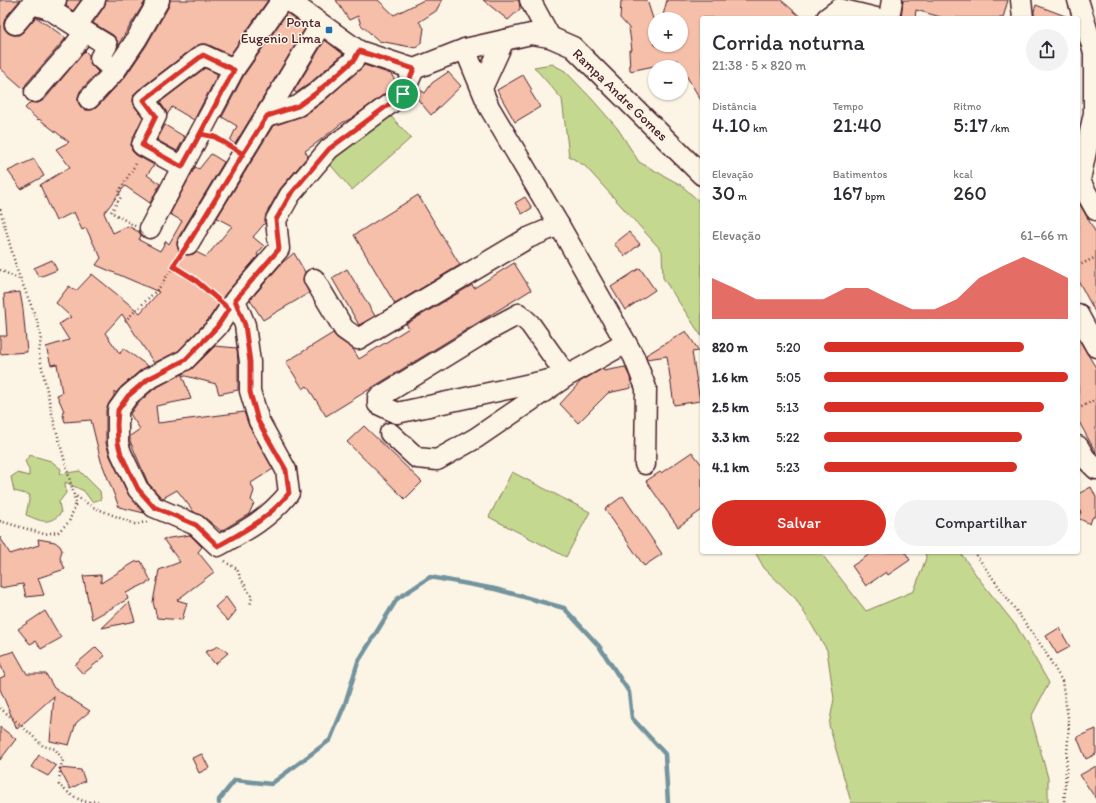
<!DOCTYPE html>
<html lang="pt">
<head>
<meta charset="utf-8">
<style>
  :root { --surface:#fff; --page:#f2f2f3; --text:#2b2b33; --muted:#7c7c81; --accent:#d93025 }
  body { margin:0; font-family:Itim,sans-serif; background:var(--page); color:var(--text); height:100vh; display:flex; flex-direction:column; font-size:15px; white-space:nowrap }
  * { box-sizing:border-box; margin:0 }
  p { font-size:13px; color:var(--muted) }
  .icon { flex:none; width:22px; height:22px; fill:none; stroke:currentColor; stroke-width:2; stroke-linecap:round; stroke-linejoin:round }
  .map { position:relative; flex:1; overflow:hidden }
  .panel { position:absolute; left:700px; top:16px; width:380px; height:538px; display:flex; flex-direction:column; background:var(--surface); border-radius:4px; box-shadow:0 1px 3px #0004 }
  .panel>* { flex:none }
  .controls { position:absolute; left:648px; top:12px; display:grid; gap:8px }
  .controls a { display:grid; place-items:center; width:40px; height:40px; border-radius:50%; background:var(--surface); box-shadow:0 1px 3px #0004; font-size:20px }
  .pin { position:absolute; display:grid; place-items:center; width:34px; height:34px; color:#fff; margin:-17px; border:2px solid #fff; border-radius:50%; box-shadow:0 1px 4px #0007 }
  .round { display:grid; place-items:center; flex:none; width:42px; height:42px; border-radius:21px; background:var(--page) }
  .headline { display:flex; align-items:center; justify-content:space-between; height:68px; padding:0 12px }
  h1 { font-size:22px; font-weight:600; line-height:30px }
  .figures { display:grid; grid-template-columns:repeat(3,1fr); gap:6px; height:68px; padding:4px 12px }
  .figures div { display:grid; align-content:center }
  .figures b { font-size:20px; font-weight:600 }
  .figures small { font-size:11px; font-weight:400 }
  .figures p { font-size:11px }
  .chart { height:112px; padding:8px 12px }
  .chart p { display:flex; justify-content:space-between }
  .chart svg { width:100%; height:72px; margin-top:4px; fill:var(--accent); opacity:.7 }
  .button { display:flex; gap:8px; margin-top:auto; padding:8px 12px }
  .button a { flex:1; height:46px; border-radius:24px; background:var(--accent); color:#fff; font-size:16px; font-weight:600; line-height:46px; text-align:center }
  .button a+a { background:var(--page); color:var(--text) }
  ul { padding:0 12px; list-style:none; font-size:13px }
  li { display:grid; grid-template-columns:64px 48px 1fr; align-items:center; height:30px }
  li i { height:10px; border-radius:5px; background:var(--accent) }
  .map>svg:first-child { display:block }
</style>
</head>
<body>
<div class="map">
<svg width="1096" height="803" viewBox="0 0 1096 803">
  <rect width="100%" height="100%" fill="#fcf5e5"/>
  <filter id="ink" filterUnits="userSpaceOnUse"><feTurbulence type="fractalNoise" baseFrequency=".025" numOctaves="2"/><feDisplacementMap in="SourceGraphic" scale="8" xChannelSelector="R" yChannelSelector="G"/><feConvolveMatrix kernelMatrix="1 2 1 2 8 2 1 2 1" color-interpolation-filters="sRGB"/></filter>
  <g filter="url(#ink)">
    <g fill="#c4d98f" stroke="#877c5d">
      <polygon points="552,64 565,71 591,98 618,129 639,162 681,185 702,204 702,337 663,278 662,251 585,166 569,156 562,99 534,67"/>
      <polygon points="386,111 411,138 352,190 328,162"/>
      <path d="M30,455L51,461L61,469L60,474L80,471L100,491L101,499L92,502L84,491L65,482L66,493L59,502L61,513C48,526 41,521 26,515L30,495L14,491L11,477L17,473L29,476V470L25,461Z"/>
      <polygon points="512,472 590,512 566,557 489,517"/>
      <polygon points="755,552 821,552 824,557 866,611 914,591 926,558 925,552 960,552 979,579 1017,627 1049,683 1031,717 1048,778 1048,803 852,803 851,802 829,725 834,699 827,650 796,599 764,568"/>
    </g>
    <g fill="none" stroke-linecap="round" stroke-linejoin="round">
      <polyline stroke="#73939d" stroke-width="4.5" points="219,803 219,800 235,780 271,784 330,740 345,704 358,662 397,599 430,577 495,589 564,608 599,646 629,692 632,718 665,754 668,803"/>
    </g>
    <g fill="#f6bfaa" stroke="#4a1f2b">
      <polygon points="0,0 20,0 6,17 4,22 4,28 8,33 13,35 19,35 24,31 36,17 66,38 26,84 24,89 0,68"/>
      <polygon points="67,0 81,0 73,11 66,6"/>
      <polygon points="106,0 146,0 118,45 117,40 113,35 93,23 104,7"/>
      <polygon points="170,0 268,0 230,55 207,44 201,44 196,46 137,91 134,95 133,101 135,107 143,117 132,140 131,146 132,151 136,155 154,165 147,175 160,184 150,203 125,186 104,213 113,233 128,226 139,232 141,235 139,240 160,251 166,241 169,244 182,221 170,214 195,167 199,169 211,154 224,162 178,238 177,243 178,249 182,254 187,255 193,254 196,252 206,257 232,226 217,218 273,126 305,115 323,102 364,65 391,74 396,82 394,87 352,118 342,123 314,145 305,151 308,156 280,189 266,214 265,223 253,237 264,246 257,254 258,256 226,293 208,320 178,351 154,363 122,314 105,333 120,354 123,348 148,366 141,370 121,387 116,393 114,391 114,396 109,403 106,410 106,443 110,456 128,494 144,513 119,507 101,461 91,420 65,422 62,412 64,411 57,395 62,393 57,364 51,365 46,347 69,340 59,324 71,317 56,303 69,286 76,291 92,274 140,313 159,292 96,265 101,258 98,251 99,250 97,251 86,228 82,230 74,212 56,221 40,185 70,167 56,149 69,142 39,119 38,120 25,108 31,102 38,103 44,100 85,51 89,55 90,63 98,72 80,91 78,97 78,102 81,107 86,110 92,110 97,107 125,77 146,46 169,6"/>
      <polygon points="336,0 378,0 394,15 424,0 442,0 436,11 419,22 424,28 422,41 416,48 379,41 361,25 358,16 349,20"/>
      <polygon points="483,0 519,0 520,9 508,20"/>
      <polygon points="626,0 647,0 655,25 655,45 681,45 681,19 662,19 667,0 781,0 802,18 702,18 702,102 677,60 654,66 630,71 629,50 632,50 629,28 620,18 621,1"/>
      <polygon points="903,0 1008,0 1003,18 944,18 916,10 915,18 901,18"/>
      <polygon points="1036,5 1068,17 1067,18 1034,18 1034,11"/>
      <polygon points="287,13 306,27 235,144 230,141 237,126 222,117 244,75"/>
      <polygon points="325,40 343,54 309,84 296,93 294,91"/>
      <polygon points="205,68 218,74 194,120 172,107 167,115 160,102"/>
      <polygon points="448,72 461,86 431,115 415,96 418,89 425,93 432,83"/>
      <polygon points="523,75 532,90 530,91 540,107 515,122 497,90"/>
      <polygon points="165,125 185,137 177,151 157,140"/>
      <polygon points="34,159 44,176 21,189 8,171"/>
      <polygon points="418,195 460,265 395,304 354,235"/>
      <polygon points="525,197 532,208 522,214 515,203"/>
      <polygon points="1078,201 1096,233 1096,314 1078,280"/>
      <polygon points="629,232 640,244 625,256 614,244"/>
      <polygon points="294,253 305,272 303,280 309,293 263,320 250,300 282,263"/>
      <polygon points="52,260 57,270 42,276 38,276 34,268"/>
      <polygon points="514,263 531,290 326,416 307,386 303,389 286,362 333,333 337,338 353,349 359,359 409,328 406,324 472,285 474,288"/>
      <polygon points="640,268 655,290 625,310 611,287"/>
      <polygon points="347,269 375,316 359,325 332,278"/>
      <polygon points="20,292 23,309 27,352 0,354 0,336 7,336 4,294"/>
      <polygon points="686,331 699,351 692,352 700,401 674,405 667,356 647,359 646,355"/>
      <polygon points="1078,338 1096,368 1096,453 1078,420"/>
      <polygon points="215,346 237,348 238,363 238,390 219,394 216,384 182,375 191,399 156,406 158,423 244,412 249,426 273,469 251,483 254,491 251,500 254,503 249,514 221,531 204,517 194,512 177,490 163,498 161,497 148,483 130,441 130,436 140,429 130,414 137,404 154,389 193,368"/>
      <polygon points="625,367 630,377 631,388 608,393 578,423 560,404 581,381 602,369 604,371"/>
      <polygon points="364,426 422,482 405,499 347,442"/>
      <polygon points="692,452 702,465 702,510 678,527 646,481 660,472 661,473"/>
      <polygon points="1091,487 1096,497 1096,516 1092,518 1090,524 1078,518 1081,512 1078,508 1078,494"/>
      <polygon points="623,496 662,554 644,566 605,509"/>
      <polygon points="190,535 202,547 198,552 214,572 177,600 187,603 182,620 157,618 153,602 159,570 180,562 163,539"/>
      <polygon points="0,537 10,554 39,545 38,539 55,542 60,546 62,550 60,558 65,569 38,578 44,595 26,597 23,584 0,588"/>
      <polygon points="873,552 905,552 910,560 888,575 886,572 866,586 852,566"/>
      <polygon points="141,561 151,581 126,593 128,599 92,619 83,576 101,575 101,583 135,562"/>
      <polygon points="226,597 236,611 228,621 215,607"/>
      <polygon points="129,602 135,621 102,628"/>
      <polygon points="45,611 61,638 41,649 36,641 30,644 18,629"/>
      <polygon points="1059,628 1070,647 1057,654 1046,636"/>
      <polygon points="219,646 228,653 215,664 205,652"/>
      <polygon points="96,647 105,656 83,674 75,665"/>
      <polygon points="14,651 27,674 46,674 54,688 90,711 76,723 69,745 50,741 54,696 17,729 0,689 0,678 5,676 0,663 0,656"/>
      <polygon points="0,727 16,739 0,760"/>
      <polygon points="1096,729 1096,754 1086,759 1077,737"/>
      <polygon points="202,754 209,768 199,773 192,758"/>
      <polygon points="39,755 56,766 48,776 31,767"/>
      <polygon points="1096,766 1096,799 1080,775"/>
      <polygon points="59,768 81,770 85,781 70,789"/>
    </g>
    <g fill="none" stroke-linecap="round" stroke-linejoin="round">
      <defs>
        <g id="minor">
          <polyline points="56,0 49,9 76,26 95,0"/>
          <polyline points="288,0 359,51 414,69 465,49 531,34 550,37 573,47 702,175"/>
          <polyline points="530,0 550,37"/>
          <polyline points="1021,0 1023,18"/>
          <polyline points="1078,0 1094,52 1094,113 1080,180"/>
          <polyline points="827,18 839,9 876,18"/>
          <polyline points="889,18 892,0"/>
          <polyline points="15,24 32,4 49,9"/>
          <polyline points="76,26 107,45 100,58 115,71"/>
          <polyline points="465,49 489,107 559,225 634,357 646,388 645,464"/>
          <polyline points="482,88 504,40"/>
          <polyline points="35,92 69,53 85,32"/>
          <polyline points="89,99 115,71 136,40 159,0"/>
          <polyline points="267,116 298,106 316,93 354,60 359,51"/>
          <polyline points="182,167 142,145 156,116 144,100 203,55 234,69"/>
          <polyline points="1078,178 1096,210"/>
          <polyline points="150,228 234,69 282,0"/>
          <polyline points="188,244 321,24"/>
          <polyline points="314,279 344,329 358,339 528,238 559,225"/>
          <path d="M235,300L245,325L250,362V391L259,421L286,470L289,493C268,519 247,530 218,546L196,525L154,507L138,489L121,453L118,443V410L128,396L148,379L185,360L217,327L235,300L279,249L276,220L290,195L329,149L403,94L414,69"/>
          <polyline points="1078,314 1096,347"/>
          <polyline points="390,433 417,458 437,460 476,438 567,376 530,324 519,314 487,331 378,398 378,404 397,413 567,376 626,343"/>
          <polyline points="1078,446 1085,458 1096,469"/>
        </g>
      </defs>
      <use href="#minor" stroke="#4a1f2b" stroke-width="23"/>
      <g stroke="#4a1f2b" stroke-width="2.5" stroke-dasharray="1 3" stroke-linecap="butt">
        <polyline points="216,137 229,145"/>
        <polyline points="0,209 17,270 37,320 41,336 39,354 53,418 74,495 93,507 135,524 147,522"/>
        <polyline points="135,226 111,212 121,197 118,193 137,162"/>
        <polyline points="179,258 173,267 194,279 216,299"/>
        <polyline points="1078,266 1096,257"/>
        <polyline points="0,270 21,280"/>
        <polyline points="1091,306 1096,303"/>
        <polyline points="125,321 159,288 173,267"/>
        <polyline points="1078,409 1096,399"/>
        <polyline points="0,521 44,534 58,532 69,522 76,503 74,496"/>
        <polyline points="974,552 1043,648 1062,681 1069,723 1064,803"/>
        <polyline points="225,561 227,563 237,569 240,577 252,597 250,606"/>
        <path d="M0,708L22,726L43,746L55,749L63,760L60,769L59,785C67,792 78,801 88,802C93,802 96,800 101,803"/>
      </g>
      <use href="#minor" stroke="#fcf5e5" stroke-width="20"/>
    </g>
  </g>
  <g fill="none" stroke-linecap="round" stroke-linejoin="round" filter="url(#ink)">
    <defs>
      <path id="route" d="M403,94L414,69L359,51L354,60L316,93L298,106L267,116L243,154L215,137L200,134L182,167L142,145L156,116L144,100L203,55L234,70L200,134L215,137L243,154L188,244L173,266L194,279L229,309L217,327L185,360L148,379L128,396L118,410L117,425L118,443L121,454L138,489L154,507L196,525L218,546C246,530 268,519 289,493L286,470L258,421L250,392V362L245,325L235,300L279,249L276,220L290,195L329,149L403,94"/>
    </defs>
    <use href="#route" stroke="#fff" stroke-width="8"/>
    <use href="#route" stroke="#d93025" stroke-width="5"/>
  </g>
  <rect fill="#1f6fb2" stroke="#fcf5e5" stroke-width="1.5" x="325" y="26" width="8" height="8" rx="2"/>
  <g text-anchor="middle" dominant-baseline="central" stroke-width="3" stroke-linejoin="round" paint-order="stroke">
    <g font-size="14" fill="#4a1f2b" stroke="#fcf5e5" text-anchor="end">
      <text x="321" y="22">Ponta<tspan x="321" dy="16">Eugenio Lima</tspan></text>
    </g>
    <g font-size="14" fill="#4a1f2b" stroke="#fcf5e5">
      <text transform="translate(620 95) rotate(44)">Rampa Andre Gomes</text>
    </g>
  </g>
</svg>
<div class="controls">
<a>+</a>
<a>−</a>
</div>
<div class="pin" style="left:403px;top:94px;background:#1e9e55"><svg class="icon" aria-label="arrive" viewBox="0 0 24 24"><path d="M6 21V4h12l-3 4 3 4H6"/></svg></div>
<section class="panel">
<div class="headline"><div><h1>Corrida noturna</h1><p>21:38 · 5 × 820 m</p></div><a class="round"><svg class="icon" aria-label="share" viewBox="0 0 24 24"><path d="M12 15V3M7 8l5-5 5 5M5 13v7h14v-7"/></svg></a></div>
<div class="figures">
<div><p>Distância</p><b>4.10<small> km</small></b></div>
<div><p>Tempo</p><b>21:40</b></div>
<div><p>Ritmo</p><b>5:17<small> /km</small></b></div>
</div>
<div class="figures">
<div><p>Elevação</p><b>30<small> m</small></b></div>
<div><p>Batimentos</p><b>167<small> bpm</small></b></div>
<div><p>kcal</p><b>260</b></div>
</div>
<div class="chart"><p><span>Elevação</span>61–66 m</p>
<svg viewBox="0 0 160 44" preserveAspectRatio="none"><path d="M0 44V19L10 25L20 32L30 32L40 32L50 32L60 25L70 25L80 32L90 38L100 38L110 32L120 19L130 12L140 6L150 12L160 19V44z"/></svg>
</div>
<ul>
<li><b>820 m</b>5:20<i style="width:82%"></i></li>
<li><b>1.6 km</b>5:05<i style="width:100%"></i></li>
<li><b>2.5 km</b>5:13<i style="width:90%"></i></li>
<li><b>3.3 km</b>5:22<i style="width:81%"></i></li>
<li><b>4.1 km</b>5:23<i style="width:79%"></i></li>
</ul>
<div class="button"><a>Salvar</a><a>Compartilhar</a></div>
</section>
</div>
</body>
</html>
